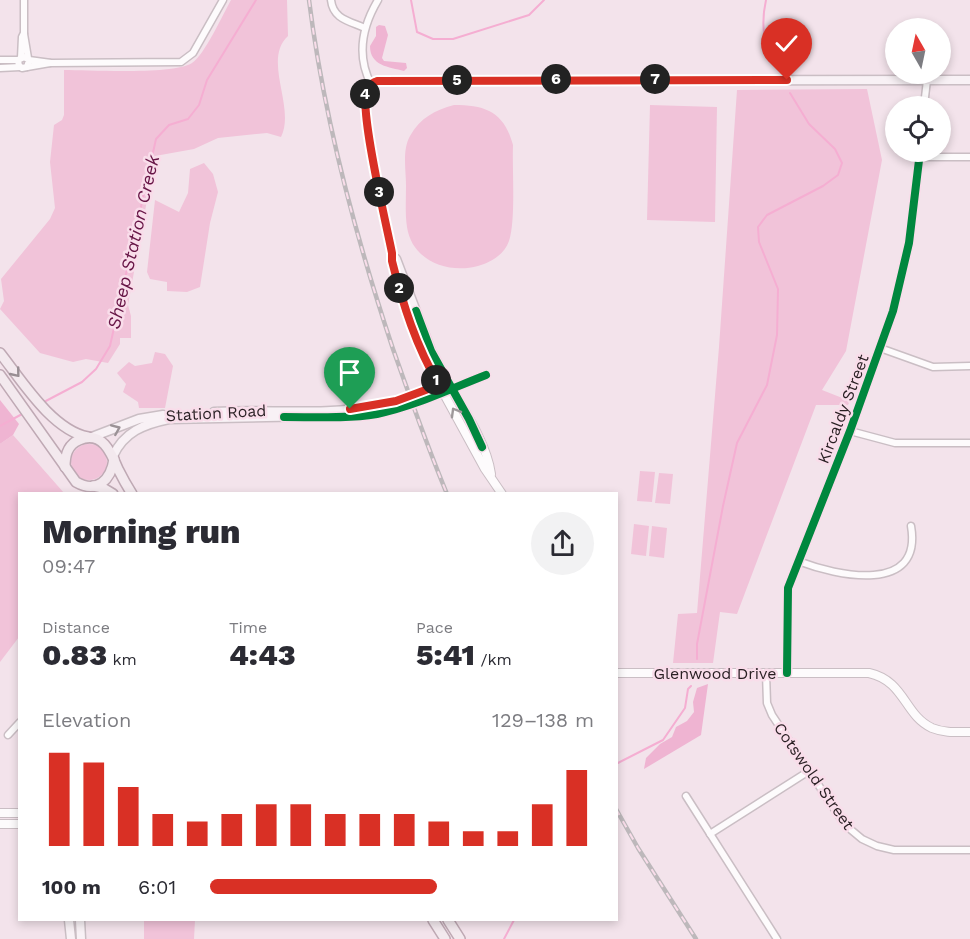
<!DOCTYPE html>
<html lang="en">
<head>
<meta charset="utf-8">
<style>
  :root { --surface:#fff; --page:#f2f2f3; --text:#2b2b33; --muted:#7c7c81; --accent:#d93025 }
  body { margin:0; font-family:"Work Sans",sans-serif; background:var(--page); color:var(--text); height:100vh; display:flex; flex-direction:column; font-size:22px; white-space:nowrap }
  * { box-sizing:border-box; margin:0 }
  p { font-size:20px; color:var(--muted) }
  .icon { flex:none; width:33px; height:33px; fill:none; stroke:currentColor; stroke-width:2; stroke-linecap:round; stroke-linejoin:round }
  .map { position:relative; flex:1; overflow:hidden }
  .panel { position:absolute; left:18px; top:492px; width:600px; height:429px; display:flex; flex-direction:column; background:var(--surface); border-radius:0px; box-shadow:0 3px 9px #0003 }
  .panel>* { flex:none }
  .needle { width:39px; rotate:351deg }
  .fabs { position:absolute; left:885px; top:18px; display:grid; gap:12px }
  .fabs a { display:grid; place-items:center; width:66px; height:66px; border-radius:50%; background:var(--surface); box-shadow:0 3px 9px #0003; font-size:30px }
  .pin { position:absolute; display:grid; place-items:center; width:51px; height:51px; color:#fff; margin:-62px -26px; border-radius:50% 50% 50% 0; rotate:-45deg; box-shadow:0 0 6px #0007 }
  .pin .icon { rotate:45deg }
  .km { position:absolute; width:30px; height:30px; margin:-15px; border-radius:50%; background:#222; color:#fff; font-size:16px; line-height:30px; text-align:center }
  .round { display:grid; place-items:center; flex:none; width:63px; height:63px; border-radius:32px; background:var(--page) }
  .headline { display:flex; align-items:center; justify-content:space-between; height:102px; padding:0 24px }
  h1 { font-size:33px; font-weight:800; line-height:45px }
  .figures { display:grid; grid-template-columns:repeat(3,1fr); gap:9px; height:102px; padding:6px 24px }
  .figures div { display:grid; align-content:center }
  .figures b { font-size:30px; font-weight:800 }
  .figures small { font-size:16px; font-weight:400 }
  .figures p { font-size:16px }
  .chart { height:168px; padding:12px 24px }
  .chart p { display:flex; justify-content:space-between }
  .chart svg { width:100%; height:108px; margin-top:6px; stroke:var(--accent); stroke-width:6 }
  ul { padding:0 24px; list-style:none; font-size:20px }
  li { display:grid; grid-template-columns:96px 72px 1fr; align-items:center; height:45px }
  li i { height:15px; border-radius:8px; background:var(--accent) }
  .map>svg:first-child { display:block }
</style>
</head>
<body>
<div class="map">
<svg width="970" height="939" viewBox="0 0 970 939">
  <rect width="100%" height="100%" fill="#f3e3eb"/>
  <g fill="#f1c3d9">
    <path d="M231,0H287L288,36C262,60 296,107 281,137L267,133L218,138L194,149L155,156L128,305L131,316V338H120V344L108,363L86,359L73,362L40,353L0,309L4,301L1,279L50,219L55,208L50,162L54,125L62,120L64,115V70C90,70 173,75 192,63C204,56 223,14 231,0Z"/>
    <polygon points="867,89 882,160 846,351 822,390 850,401 848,405 816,405 737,614 720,612 713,663 673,663 678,614 697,613 719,347 737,90"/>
    <path d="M454,105C486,105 504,112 513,145C512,170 516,219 509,241C504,255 491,262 478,266C448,274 412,261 407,227C405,214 406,199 406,186C406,170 402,150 410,136C420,118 435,110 454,105Z"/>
    <polygon points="650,105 717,107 715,222 647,220"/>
    <polygon points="204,163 213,174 218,192 210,223 200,287 187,292 167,291 167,282 150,279 147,272 155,200 179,212 188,193 190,169"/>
    <polygon points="155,352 165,354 173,366 165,408 139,408 138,402 123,392 126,384 117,373 129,362 135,366 152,363"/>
    <polygon points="13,435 64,493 20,494 19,637 0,662 0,444"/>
    <circle cx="89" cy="462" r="18"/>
    <polygon points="640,471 655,472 652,502 637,501"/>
    <polygon points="659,473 673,474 670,504 655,503"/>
    <polygon points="634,524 649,526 646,556 631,554"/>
    <polygon points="652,526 667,528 664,558 649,556"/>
    <polygon points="144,920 195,920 194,939 144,939"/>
  </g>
  <g fill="#efb4d2">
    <path d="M379,25L385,26L388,35L382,58L384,61L406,63L407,68L404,71C389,67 370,66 370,46L376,36V27Z"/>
    <polygon points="0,400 19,424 13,435 0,444"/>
    <polygon points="708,684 701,735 644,769 646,758 660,744 672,737 676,727 687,721 694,712 693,702 697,688"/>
  </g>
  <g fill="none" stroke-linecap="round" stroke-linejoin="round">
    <g stroke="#f5aed2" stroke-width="2">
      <polyline points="411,0 417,32 433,39 453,39 529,15 544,0"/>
      <path d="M766,0C762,18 761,44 775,59C779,64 785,68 789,72"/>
      <polyline points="42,403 82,382 96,369 110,346 156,139 169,125 188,119 199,105 207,80 256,0"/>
      <polyline points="0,426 24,413"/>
      <polyline points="68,493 69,494"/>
      <polyline points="697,659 697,644 723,506 737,443 767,385 777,335 778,289 759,242 758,227 767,215 823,186 838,175 842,163 835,149 809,124 790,93"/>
      <polyline points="616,764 663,740 685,708 688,689 691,686"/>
      <polyline points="504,939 514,920"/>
    </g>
    <defs>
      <g id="minor">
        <path d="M331,0C333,19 349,21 365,28"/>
        <polyline points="24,34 28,58"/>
        <polyline points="21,58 22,37 24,33 24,0"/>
        <polyline points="0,60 18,60 24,57 29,60 27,67 22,68 19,66 18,60"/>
        <polyline points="29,60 51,63 181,62 193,53 223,0"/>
        <polyline points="27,67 50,63"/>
        <polyline points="0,68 20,67"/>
        <path d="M371,84C356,55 362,27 378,0"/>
        <polyline points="924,106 927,80"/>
        <polyline points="920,157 970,157"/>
        <polyline points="880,348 933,367 970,366"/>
        <polyline points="850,431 895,443 970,443"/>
        <path d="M798,561C837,576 923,595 911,526"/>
        <polyline points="766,673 767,703 772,715 839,816 850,829 862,839 877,846 894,850 970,850"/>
        <polyline points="787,673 788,588 850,431 893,311 909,243 920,152"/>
        <polyline points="8,735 20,722"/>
        <polyline points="686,796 777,939"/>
        <polyline points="710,834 809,771"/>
      </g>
      <g id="tertiary">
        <path d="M451,388C466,413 487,445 491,474"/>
        <polyline points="443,392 485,469 502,494"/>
        <path d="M616,673H869C905,681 904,715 932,728C944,733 957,732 970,732"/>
        <polyline points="0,813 20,813"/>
        <polyline points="0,824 20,824"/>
      </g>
      <g id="secondary">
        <path d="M443,392C417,346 404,312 392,261V253C387,228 358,106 367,89C369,84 373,83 377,81L970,80"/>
        <path d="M214,412C268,409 324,416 377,406C400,401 422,392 443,383"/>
        <polyline points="92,437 139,419 163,415"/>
        <path d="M113,456C124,432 144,424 169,419L365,415L398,408L451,388L431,351L396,259"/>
        <polyline points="69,920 71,939"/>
        <polyline points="80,920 81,939"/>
      </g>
      <g id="primary">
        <path d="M0,353C22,381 52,430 88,437"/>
        <path d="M0,375L76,482C97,494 111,480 114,459"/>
        <path d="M65,467C65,456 67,445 79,440C102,430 111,452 118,469C122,477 127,486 132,494"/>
        <polyline points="93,486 103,488 113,494"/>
        <polyline points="433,920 445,939"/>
        <polyline points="448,920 460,939"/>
      </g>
    </defs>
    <use href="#minor" stroke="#cabec4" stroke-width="9"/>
    <use href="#tertiary" stroke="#cabec4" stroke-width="10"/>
    <use href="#secondary" stroke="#cabec4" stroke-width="11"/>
    <use href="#primary" stroke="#bfa9b4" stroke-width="12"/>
    <use href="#minor" stroke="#fdfbfc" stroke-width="6"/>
    <use href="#tertiary" stroke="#fdfbfc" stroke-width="8"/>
    <use href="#secondary" stroke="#f8f1f5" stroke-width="8"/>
    <use href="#primary" stroke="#f3e9ee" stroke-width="9"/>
    <defs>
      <g id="rail">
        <path d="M309,0C324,119 355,235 393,349C410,397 427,446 447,494"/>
        <polyline points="616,809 638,848 696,939"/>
      </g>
    </defs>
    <use href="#rail" stroke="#bdb8bb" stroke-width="4.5"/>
    <use href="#rail" stroke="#f9ddea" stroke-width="2" stroke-dasharray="7" stroke-linecap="butt"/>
    <defs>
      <g id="cycleway">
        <polyline points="416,311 431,351 469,419 482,447"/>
        <path d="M284,417C314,417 346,419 377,414C415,406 450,389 486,375"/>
        <polyline points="787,673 788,588 850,431 893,311 909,243 920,152"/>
      </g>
    </defs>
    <use href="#cycleway" stroke="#f9ddea" stroke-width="11"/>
    <use href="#cycleway" stroke="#00873e" stroke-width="8"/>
  </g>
  <defs><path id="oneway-chevron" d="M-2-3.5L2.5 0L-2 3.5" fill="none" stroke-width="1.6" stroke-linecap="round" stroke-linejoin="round" transform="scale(1.5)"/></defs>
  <use stroke="#988e93" href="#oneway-chevron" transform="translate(16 373) rotate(51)"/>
  <use stroke="#9e989a" href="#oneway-chevron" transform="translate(455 412) rotate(-120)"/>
  <use stroke="#9b9296" href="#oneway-chevron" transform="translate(116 429) rotate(-23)"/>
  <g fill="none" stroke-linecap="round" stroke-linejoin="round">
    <defs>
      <path id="route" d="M350,409L396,401L439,385C416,346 403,305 392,261V253C387,227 358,107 367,89C369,84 373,83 377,81L787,80"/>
    </defs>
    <use href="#route" stroke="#fff" stroke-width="12"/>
    <use href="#route" stroke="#d93025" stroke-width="8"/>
  </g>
  <g text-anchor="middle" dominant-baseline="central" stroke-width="5" stroke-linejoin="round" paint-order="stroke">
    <g font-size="16" fill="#291f23" stroke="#f9ddea">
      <text transform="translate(843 409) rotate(-69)">Kircaldy Street</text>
      <text transform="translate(216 413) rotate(-3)">Station Road</text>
      <text x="715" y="673">Glenwood Drive</text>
      <text transform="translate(814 776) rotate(55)">Cotswold Street</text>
    </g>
    <g font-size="18" font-style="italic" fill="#671546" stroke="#f9ddea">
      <text transform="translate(133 242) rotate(-77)">Sheep Station Creek</text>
    </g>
  </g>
</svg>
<div class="fabs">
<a><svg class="needle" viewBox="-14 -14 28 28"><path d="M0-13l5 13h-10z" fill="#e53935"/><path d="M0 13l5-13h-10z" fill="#7c7c81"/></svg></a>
<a><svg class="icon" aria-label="locate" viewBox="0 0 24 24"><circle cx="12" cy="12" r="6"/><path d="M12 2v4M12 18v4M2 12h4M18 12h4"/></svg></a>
</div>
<div class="pin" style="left:350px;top:409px;background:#1e9e55"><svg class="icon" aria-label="arrive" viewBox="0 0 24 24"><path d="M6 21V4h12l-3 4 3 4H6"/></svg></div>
<div class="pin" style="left:787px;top:80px;background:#d93025"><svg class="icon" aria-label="check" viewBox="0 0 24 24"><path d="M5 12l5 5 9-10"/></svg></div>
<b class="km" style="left:436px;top:380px">1</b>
<b class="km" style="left:399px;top:288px">2</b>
<b class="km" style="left:379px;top:192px">3</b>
<b class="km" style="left:365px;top:94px">4</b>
<b class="km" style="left:457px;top:80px">5</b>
<b class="km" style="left:556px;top:79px">6</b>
<b class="km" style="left:655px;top:79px">7</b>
<section class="panel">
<div class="headline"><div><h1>Morning run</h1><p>09:47</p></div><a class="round"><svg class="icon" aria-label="share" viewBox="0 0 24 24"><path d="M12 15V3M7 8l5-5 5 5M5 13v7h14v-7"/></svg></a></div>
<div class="figures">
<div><p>Distance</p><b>0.83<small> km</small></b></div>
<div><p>Time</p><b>4:43</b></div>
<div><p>Pace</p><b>5:41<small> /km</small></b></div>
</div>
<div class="chart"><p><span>Elevation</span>129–138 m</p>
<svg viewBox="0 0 160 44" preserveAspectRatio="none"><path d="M5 44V6M15 44V10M25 44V20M35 44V31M45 44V34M55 44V31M65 44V27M75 44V27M85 44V31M95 44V31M105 44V31M115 44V34M125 44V38M135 44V38M145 44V27M155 44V13"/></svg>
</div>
<ul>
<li><b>100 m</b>6:01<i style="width:59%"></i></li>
</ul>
</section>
</div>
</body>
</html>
